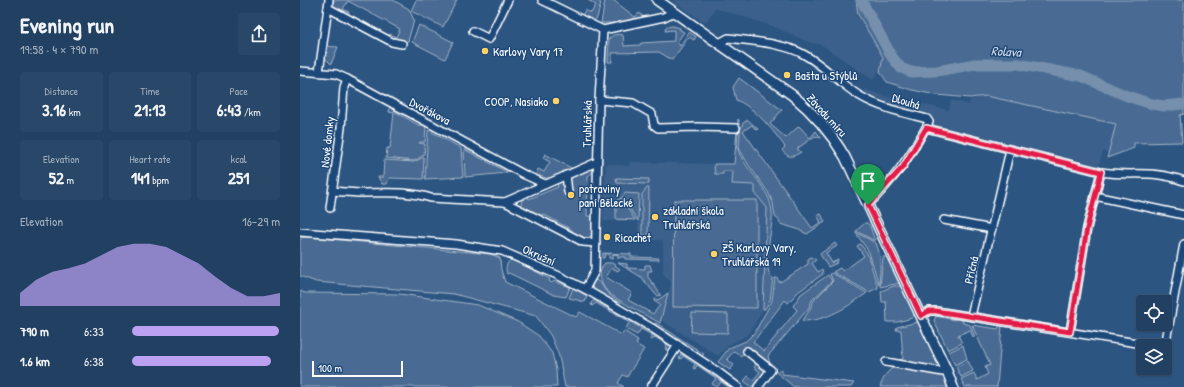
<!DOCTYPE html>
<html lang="en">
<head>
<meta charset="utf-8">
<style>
  :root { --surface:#214062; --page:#294768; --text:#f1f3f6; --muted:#a2afbe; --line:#3e5977; --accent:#bca0f2 }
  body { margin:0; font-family:"Patrick Hand",sans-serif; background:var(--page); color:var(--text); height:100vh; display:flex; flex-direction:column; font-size:15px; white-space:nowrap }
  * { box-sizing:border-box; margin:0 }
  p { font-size:13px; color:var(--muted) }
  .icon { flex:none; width:22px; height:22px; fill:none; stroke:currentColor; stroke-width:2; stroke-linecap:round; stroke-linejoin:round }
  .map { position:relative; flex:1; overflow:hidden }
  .sheet { display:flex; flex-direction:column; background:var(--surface); width:300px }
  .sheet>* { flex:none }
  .tools { position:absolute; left:836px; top:295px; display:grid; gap:8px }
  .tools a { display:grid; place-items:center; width:36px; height:36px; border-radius:4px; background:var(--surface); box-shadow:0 1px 3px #0004,0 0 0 1px var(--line); font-size:20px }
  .scale { position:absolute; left:12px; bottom:10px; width:91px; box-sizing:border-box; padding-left:4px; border:2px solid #fff; border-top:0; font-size:11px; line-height:14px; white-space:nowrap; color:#fff; -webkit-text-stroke:3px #1f4a7a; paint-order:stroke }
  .pin { position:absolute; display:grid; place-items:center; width:34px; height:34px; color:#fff; margin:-41px -17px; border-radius:50% 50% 50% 0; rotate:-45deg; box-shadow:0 0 4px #0007 }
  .pin .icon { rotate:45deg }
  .round { display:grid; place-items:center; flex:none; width:42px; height:42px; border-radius:4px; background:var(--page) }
  .head { display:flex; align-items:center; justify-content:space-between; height:68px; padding:0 20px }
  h1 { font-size:22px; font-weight:800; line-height:30px }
  .stats { display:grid; grid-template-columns:repeat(3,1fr); gap:6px; height:68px; padding:4px 20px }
  .stats div { display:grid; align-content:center; border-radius:4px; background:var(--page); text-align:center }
  .stats b { font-size:17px; font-weight:800 }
  .stats small { font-size:11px; font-weight:400 }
  .stats p { font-size:11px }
  .chart { height:112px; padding:8px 20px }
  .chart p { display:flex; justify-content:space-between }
  .chart svg { width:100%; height:72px; margin-top:4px; fill:var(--accent); opacity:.7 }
  ul { padding:0 20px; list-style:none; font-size:13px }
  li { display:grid; grid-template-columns:64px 48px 1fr; align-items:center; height:30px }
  li i { height:10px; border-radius:5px; background:var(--accent) }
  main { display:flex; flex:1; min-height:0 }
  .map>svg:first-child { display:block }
</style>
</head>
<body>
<main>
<section class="sheet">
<div class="head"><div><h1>Evening run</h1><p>19:58 · 4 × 790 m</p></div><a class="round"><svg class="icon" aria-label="share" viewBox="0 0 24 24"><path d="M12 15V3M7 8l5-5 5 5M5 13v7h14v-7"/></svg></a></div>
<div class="stats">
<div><p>Distance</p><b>3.16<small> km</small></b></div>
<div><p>Time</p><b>21:13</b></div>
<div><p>Pace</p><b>6:43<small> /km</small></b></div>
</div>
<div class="stats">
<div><p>Elevation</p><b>52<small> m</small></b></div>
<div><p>Heart rate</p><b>141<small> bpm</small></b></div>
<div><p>kcal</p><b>251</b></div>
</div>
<div class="chart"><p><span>Elevation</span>16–29 m</p>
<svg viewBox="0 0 160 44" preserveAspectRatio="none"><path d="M0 44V36L10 28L20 23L30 21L40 18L50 13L60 8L70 6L80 6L90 8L100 13L110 18L120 26L130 33L140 38L150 38L160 36V44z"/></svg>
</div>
<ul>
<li><b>790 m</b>6:33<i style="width:99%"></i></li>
<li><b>1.6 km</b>6:38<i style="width:94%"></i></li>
</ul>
</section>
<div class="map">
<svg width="884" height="387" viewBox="0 0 884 387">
  <rect width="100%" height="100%" fill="#2c5582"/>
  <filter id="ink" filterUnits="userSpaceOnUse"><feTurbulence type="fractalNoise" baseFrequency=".025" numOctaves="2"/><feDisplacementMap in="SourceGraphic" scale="8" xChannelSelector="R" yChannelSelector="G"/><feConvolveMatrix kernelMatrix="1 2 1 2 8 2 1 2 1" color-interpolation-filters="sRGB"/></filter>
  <g filter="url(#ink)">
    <g fill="#3b618b">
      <polygon points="372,0 558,0 587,58 573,80 520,44 511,43 472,26 425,11 415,9 405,23"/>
      <polygon points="564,89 584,96 649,110 651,100 669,105 670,100 686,96 817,124 809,153 803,151 798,168 632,126 633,118 575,102 562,95"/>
      <polygon points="329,162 414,164 415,174 423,174 423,171 433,171 455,185 455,193 467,208 463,309 449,334 429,345 418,356 361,320 371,283 363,273 363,240 348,240 348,236 338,235 338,221 303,221 306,164 329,166"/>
    </g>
    <g fill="#486b92" stroke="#a4b5c8">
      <polygon points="33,0 93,0 109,9 114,20 108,41 104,42 88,38 90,34 96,37 100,29 48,1 43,9 49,12 47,16 34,9 31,5"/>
      <polygon points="116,0 157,0 143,27 111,11"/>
      <polygon points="288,0 296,0 301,3 297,18 293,22 282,16 285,10 291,13 296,5"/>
      <polygon points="305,0 313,0 335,17 339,13 344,17 316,23 301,23"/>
      <polygon points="556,0 884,0 884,114 880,115 882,142 834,143 834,148 807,158 816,124 686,96 670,98 636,95 612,90 587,82 580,72 583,57 558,14"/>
      <polygon points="119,25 153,42 145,59 112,42"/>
      <path d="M373,26L380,28V30L384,32L377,42L380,46L389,32L396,37L394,40L389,37L372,60L359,52L312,53V62H308L309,39C312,34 318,34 323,35L324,46L340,45L341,43L374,41V30L365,31L366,27Z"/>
      <polygon points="24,46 38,47 31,64 24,57"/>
      <path d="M439,78L482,110L470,124L486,138L499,126L510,138L516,131L521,138L515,136L498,148V150L501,152C493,157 488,159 482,150L485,147C474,131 454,107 436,100L433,87Z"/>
      <polygon points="90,106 97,108 94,111 120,126 124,123 126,123 125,142 120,142 119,143 125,144 124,155 114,161 86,158 87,148 90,148 94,113 89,112"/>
      <path d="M438,119L439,120C439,127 436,144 438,150C447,173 470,187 472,212C474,227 460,270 473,278L470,300L465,309H463L467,208L455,193V185L432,184L433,171H423V174H415L414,164H434Z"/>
      <polygon points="448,120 458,129 456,130 452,125 443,131 512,228 521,222 517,216 521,214 525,222 507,234 497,229 480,224 479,220 475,217 473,203 468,192 448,164 439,148 440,131 443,123"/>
      <polygon points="128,130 161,148 163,177 125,179"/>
      <polygon points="164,149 184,160 188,156 191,158 186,161 207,172 206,173 165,177"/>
      <path d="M245,154L273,169V170C257,176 252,183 236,174L238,169L244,172L250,162L243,158Z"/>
      <polygon points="124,157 123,179 89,178 87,184 82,184 78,177 83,177 84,160 114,162"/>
      <polygon points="290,167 293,169 293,172 288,176 287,216 290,216 293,219 291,237 285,238 285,240 274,236 272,230 243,214 239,217 224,210 221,203 224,196 227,195 229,199 258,187 256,182"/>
      <polygon points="316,178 349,179 349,184 317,183"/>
      <polygon points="347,188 349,188 348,236 342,234 342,194"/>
      <polygon points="325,193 339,194 338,221 322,197"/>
      <polygon points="321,198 335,220 316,219 316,201"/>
      <polygon points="374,200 457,200 457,308 373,307"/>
      <polygon points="565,223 567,223 570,226 575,241 556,231"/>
      <path d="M555,232L576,243C582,258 580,268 579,285L569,252Z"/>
      <polygon points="8,237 190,254 200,258 201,270 205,282 276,317 280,312 322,335 324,331 338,340 336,344 344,349 327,377 323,375 318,383 324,387 265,387 259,356 251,336 236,316 154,294 16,282 0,276 0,238"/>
      <polygon points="535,243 537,246 526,253 532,263 538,259 537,263 528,267 520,254"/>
      <polygon points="560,244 567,253 578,288 569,292 533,272 540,268 543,271 564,256 557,246"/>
      <polygon points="303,253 331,254 331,257 359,258 359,260 325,259 325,257 320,257 318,259 318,255 313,254 313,259 309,258 309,254 305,254 304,258 302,258"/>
      <polygon points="511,257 516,260 512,263 518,272 522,269 523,274 498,292 488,303 485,300 453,342 464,351 497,310 493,306 501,294 528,275 532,281 512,300 508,309 468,356 471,367 446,349 441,356 434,351 427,359 434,365 430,370 418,362 429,348 446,341 455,332 472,301 475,278 477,278 479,282 482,281 508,264 508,259"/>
      <polygon points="583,257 586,257 591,261 601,283 580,287"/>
      <path d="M212,259L250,279L249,281L252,283L254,281L270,287L266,297L254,295L209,273L207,274C205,268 206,263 212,259Z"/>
      <path d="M305,263H312L320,269L318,271L312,268L306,277L332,293L328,300L353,314L360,305L354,301L355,299L358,300L368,293L360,323C349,317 312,298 306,290C299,281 298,270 305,263Z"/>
      <polygon points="318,263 327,264 327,268 345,269 345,265 350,265 352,271 348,271 348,277 361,295 357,296 341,277"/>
      <path d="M532,273L567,293C547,307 527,321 502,321L509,311L514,300L533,281L530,274Z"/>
      <path d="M294,279L301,283C305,293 312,297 321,303L309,299L293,290L292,285Z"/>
      <polygon points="594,286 603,286 615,313 612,318 597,322 587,322 586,302 582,302 581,291"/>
      <polygon points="273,288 287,296 285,302 269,298"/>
      <polygon points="0,291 5,293 100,294 178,305 218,322 239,336 252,353 256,370 257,387 0,387"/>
      <polygon points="294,300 369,345 367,350 365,349 367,345 355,337 352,340 350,339 352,335 341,329 337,335 326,329 329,322 296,303 292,306 291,303"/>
      <polygon points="392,313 428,314 428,333 391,332"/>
      <polygon points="636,316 655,320 656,318 662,320 663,323 670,325 675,337 673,337 670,330 658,335 662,343 648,350 634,321"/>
      <polygon points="618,322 621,324 641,369 595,361 595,360 603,359 601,330 596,330 597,327"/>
      <polygon points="356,323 404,354 402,356 354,324"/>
      <polygon points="672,325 698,329 700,325 702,326 697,387 665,387 661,379 674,373 677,380 688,374 685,367 690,365"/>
      <polygon points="663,345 667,359 655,365 649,352"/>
      <polygon points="381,354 392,360 429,387 421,382 417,387 412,384 416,378 397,365 395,369 393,368 395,364 383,356 381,359 379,358"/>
      <polygon points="668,361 673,371 661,377 656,367"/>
      <polygon points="458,362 465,371 452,387 444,381 448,376 453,380 460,372 454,367"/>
      <path d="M596,367L642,373L647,387H580C583,379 587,369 596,367Z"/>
      <polygon points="482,370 482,374 554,383 551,387 494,387 476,372"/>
    </g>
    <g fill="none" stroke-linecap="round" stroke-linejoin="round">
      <polyline stroke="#748fad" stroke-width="11" points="561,0 592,57 601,68 611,72 637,71 675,64 718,64 781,76 827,96 852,104 864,106 884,104"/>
      <defs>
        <g id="minor">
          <polyline points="242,0 303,30"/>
          <polyline points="28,8 92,42 102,44"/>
          <polyline points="173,31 189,39 208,0"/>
          <path d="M419,43L428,38C451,41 483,43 503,54C524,65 540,84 560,96C580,108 605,113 627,119L629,122C612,154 594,180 568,205"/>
          <polyline points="0,71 36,74 47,79 225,175 245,184"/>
          <polyline points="19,72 29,0"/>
          <polyline points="299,100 333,103 352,114 354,125 358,128 398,127 436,128"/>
          <path d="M626,128L801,172C831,177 853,169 884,181"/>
          <polyline points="266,175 268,192"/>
          <path d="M33,191C44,192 54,193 65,193C86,193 110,191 131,198L205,202L297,162"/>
          <polyline points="795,196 884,215"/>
          <polyline points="205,202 283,242 296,243"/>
          <polyline points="30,208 41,128 44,87 47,79"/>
          <polyline points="644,220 692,229"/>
          <polyline points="0,232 156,244 202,251 257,275 285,289 352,328 418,372 438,387"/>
          <polyline points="285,289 295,271 299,100 303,30 364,17 374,12"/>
          <polyline points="621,316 629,311 636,311 856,346"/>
          <polyline points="671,316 710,150"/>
          <polyline points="770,332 787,228 801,172"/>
          <polyline points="865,346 884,244"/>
          <polyline points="447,351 471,370 458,387"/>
          <polyline points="586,362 643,372 647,371"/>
          <polyline points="351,387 378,345"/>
        </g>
        <path id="secondary" d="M357,0L492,95C513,112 531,133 545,157L647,371L653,387"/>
      </defs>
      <use href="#minor" stroke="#fff" stroke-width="10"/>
      <use href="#secondary" stroke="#fff" stroke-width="12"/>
      <use href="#minor" stroke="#1f4a7a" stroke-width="7"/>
      <use href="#secondary" stroke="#1f4a7a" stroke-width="9"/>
    </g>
  </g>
  <g fill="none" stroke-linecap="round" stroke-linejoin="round" filter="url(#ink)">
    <defs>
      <polygon id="route" points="626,128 801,172 787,228 770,332 636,311 629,311 621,316 568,205 603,167"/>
    </defs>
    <use href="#route" stroke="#fff" stroke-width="8"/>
    <use href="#route" stroke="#e11d48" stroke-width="5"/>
  </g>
  <g fill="#ffd166" stroke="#1f4a7a" stroke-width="1.5">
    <circle cx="185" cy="51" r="4"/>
    <circle cx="487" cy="75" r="4"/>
    <circle cx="256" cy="101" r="4"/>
    <circle cx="271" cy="195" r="4"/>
    <circle cx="355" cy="217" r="4"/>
    <circle cx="307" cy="237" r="4"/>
    <circle cx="414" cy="254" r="4"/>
  </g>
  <g text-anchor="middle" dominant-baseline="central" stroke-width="3" stroke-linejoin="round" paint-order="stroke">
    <g font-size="12" fill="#fff" stroke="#1f4a7a" text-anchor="start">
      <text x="193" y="51">Karlovy Vary 17</text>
      <text x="495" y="75">Bašta u Stýblů</text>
      <text x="248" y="101" text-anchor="end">COOP, Nasiako</text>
      <text x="279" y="188">potraviny<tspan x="279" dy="14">paní Bělecké</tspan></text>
      <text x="363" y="210">základní škola<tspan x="363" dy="14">Truhlářská</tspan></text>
      <text x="315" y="237">Ricochet</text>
      <text x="422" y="247">ZŠ Karlovy Vary,<tspan x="422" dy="14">Truhlářská 19</tspan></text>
    </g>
    <g font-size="12" fill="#fff" stroke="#1f4a7a">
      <text transform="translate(606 101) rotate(17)">Dlouhá</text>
      <text transform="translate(130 111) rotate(28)">Dvořákova</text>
      <text transform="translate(527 115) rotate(48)">Závodu míru</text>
      <text transform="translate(287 124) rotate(-89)">Truhlářská</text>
      <text transform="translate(27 142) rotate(-84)">Nové domky</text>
      <text transform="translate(239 255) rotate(24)">Okružní</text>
      <text transform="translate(671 270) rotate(-77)">Příčná</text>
    </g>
    <g font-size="13" font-style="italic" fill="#d5dde6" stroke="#1f4a7a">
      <text transform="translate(706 51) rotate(3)">Rolava</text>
    </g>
  </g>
</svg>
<div class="tools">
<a><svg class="icon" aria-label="locate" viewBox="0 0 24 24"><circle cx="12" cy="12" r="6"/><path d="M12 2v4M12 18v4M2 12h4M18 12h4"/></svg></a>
<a><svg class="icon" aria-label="layers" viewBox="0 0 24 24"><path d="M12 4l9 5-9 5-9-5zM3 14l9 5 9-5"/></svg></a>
</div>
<div class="scale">100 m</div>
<div class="pin" style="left:568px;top:205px;background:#1e9e55"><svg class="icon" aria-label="arrive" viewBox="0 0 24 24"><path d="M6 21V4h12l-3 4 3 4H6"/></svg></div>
</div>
</main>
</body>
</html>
